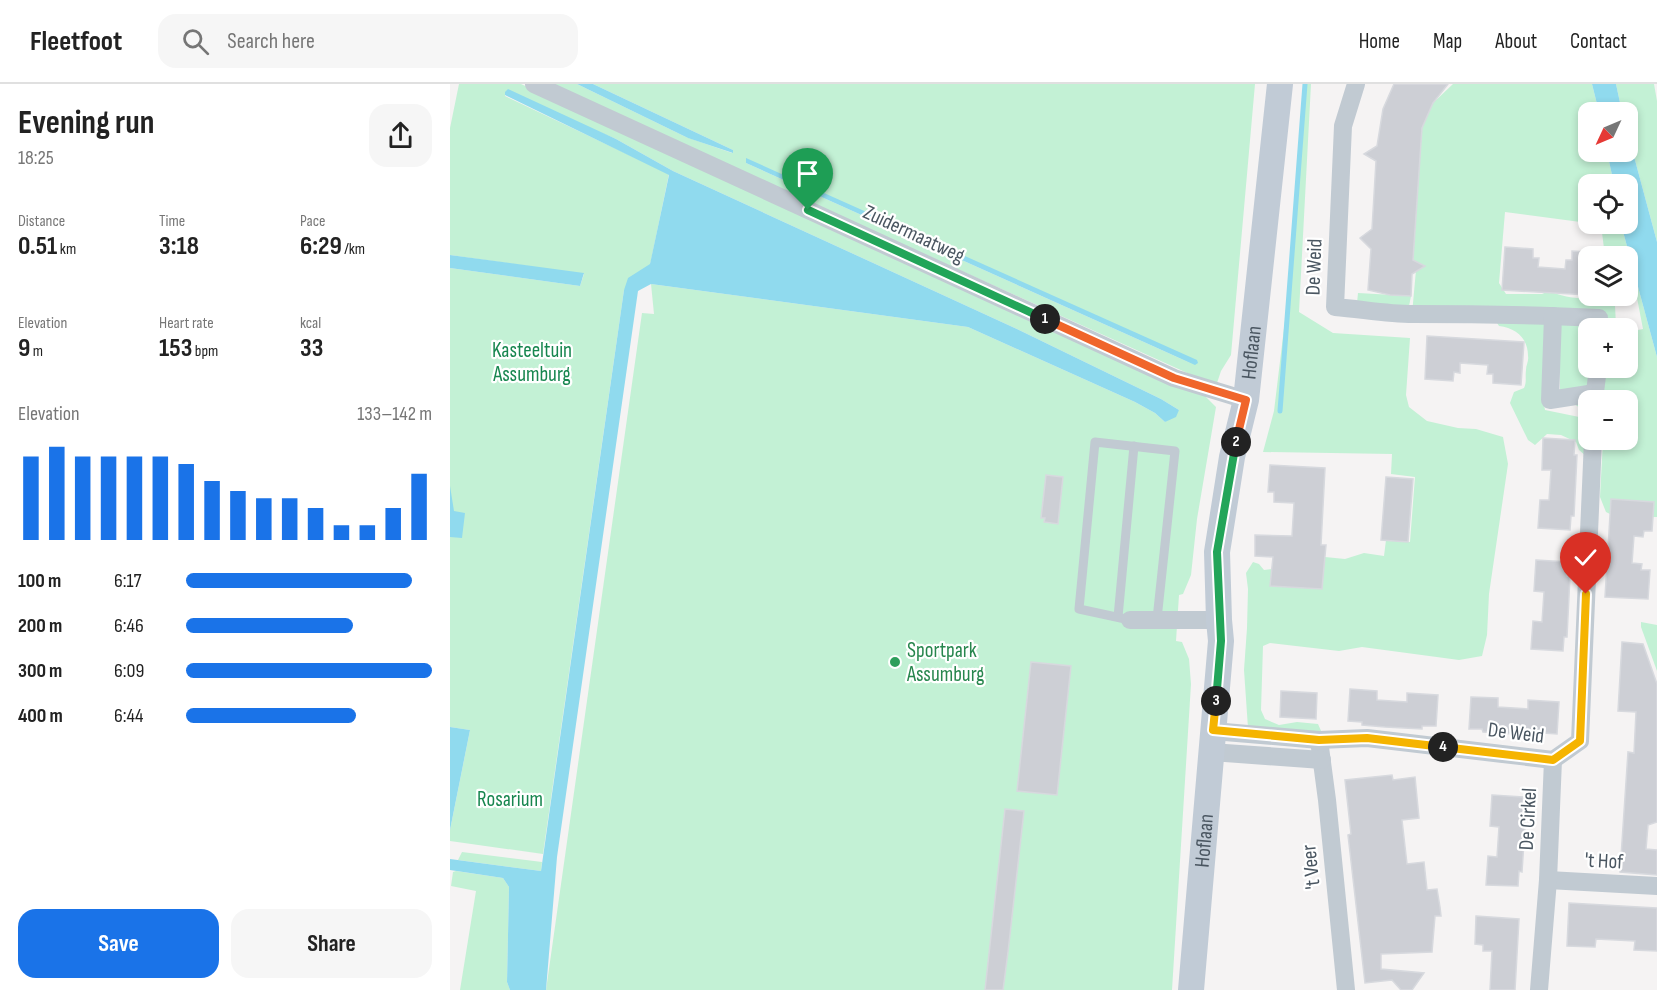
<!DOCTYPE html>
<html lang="en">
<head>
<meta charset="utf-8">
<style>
  :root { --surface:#fff; --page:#f6f6f6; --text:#222; --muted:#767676; --line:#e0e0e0; --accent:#1a73e8 }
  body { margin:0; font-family:"Sofia Sans Condensed",sans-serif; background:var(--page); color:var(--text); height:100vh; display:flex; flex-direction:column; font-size:22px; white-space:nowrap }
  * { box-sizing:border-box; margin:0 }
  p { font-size:20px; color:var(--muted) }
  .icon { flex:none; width:33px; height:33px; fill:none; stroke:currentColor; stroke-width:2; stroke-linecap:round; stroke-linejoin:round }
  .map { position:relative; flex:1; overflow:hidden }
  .drawer { display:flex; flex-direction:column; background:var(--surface); width:450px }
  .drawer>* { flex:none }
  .needle { width:39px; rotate:226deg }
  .controls { position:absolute; left:1128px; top:18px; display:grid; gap:12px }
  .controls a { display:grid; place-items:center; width:60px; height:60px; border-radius:12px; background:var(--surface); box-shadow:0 3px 9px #0003; font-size:30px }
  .pin { position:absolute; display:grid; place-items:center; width:51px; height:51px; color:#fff; margin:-62px -26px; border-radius:50% 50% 50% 0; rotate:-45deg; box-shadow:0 0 6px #0007 }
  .pin .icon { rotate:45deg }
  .km { position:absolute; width:30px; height:30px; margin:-15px; border-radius:50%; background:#222; color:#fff; font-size:16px; line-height:30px; text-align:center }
  .round { display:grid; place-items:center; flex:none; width:63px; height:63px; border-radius:18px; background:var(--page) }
  .overview { display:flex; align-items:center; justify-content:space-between; height:102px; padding:0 18px }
  h1 { font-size:33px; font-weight:700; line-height:45px }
  .stats { display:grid; grid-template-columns:repeat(3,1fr); gap:9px; height:102px; padding:6px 18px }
  .stats div { display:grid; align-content:center }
  .stats b { font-size:26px; font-weight:700 }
  .stats small { font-size:16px; font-weight:400 }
  .stats p { font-size:16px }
  .chart { height:168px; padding:12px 18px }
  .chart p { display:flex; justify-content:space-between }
  .chart svg { width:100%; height:108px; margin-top:6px; stroke:var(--accent); stroke-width:6 }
  .button { display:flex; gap:12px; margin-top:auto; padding:12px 18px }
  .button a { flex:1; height:69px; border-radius:18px; background:var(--accent); color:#fff; font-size:24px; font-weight:700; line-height:69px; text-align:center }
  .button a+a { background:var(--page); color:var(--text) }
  ul { padding:0 18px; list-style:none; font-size:20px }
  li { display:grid; grid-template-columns:96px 72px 1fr; align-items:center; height:45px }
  li i { height:15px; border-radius:8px; background:var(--accent) }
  header { display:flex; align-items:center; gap:36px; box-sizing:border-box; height:84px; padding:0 30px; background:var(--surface); border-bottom:2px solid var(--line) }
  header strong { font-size:28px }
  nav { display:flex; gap:33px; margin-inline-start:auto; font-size:21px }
  .search { width:420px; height:54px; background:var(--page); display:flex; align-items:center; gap:15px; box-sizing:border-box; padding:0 21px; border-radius:18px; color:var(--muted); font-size:22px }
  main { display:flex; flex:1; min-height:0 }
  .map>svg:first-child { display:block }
</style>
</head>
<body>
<header>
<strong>Fleetfoot</strong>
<div class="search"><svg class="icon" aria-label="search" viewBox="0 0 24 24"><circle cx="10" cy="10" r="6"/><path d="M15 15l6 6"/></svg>Search here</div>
<nav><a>Home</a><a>Map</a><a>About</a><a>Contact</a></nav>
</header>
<main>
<section class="drawer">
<div class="overview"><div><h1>Evening run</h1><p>18:25</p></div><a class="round"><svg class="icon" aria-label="share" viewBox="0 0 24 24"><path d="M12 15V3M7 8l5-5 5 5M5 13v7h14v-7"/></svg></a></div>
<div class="stats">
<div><p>Distance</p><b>0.51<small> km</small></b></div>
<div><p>Time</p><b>3:18</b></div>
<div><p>Pace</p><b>6:29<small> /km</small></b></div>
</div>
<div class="stats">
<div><p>Elevation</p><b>9<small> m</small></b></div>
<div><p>Heart rate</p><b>153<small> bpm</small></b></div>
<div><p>kcal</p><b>33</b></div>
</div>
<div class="chart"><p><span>Elevation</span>133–142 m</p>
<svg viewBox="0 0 160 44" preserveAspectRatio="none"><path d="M5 44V10M15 44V6M25 44V10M35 44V10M45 44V10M55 44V10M65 44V13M75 44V20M85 44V24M95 44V27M105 44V27M115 44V31M125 44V38M135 44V38M145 44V31M155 44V17"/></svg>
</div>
<ul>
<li><b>100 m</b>6:17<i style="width:92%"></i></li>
<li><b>200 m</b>6:46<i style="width:68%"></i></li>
<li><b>300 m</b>6:09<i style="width:100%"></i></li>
<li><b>400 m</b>6:44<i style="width:69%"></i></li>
</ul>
<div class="button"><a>Save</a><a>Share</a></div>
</section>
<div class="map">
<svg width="1207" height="906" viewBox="0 0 1207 906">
  <rect width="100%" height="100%" fill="#f5f3f3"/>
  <g fill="#c3f1d5" fill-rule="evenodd">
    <polygon points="9,0 71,0 753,310 766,323 747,435 741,491 733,510 729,511 726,557 732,558 739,575 741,600 722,906 96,906 192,229 204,230 201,200 518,243 685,318 705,329 715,338 729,326 711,315 569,246 223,87 166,55 55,8 55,12 219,90 200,181 192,186 174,206 93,770 0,757 0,746 20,646 0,643 0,184 130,202 134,190 0,171 0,44"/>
    <path d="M98,0H127L236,53L282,69L283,66L143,0H805L781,271L771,287L766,302ZM296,75L521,176L745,281L296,79Z"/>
    <polygon points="857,0 861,0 849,228 883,249 960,254 956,311 959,323 977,337 1008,344 1026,345 1053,353 1058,380 1039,510 1037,551 1032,572 1009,576 912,563 889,567 820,559 813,562 811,626 815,635 829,641 847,638 868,640 872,649 798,644 794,586 797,544 798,505 796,489 803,478 809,480 814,486 822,485 821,502 872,505 875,473 895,475 914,469 934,472 936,456 960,458 965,393 941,390 942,370 813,368 824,327 835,236 854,15"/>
    <path d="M1003,0H1142L1149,28H1138V68H1157L1164,100H1138V139L1055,128L1049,199L1056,210H1092L1099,207C1114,214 1130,214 1146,216L1151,212H1162L1160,215L1165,221L1166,242L1160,244H1138V284H1178V248L1193,245L1187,214L1183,209H1178V172H1155L1151,141L1143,140H1171L1207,273V433H1203L1204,418L1161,416L1160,430L1156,428L1150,413L1153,356H1178V316H1138V329L1121,318L1110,306L1109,246L1092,308L1095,326L1134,334L1140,363L1136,372L1129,366L1126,358L1111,351L1097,350L1085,361L1078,356L1060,319L1064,308L1074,304C1077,297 1075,294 1076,286C1076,281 1079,277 1078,272C1078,254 1066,244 1049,242L1038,225L962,230L966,186L963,178L972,44L983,19Z"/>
    <polygon points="1166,0 1204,0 1207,17 1207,158 1178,50 1178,28 1172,28"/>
    <polygon points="908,209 961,212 959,222 907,219"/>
    <polygon points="1191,538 1207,541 1207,587 1191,543"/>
    <polygon points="12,768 92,778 91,787 8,776"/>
    <polygon points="6,787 53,794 59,803 57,898 60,906 10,906 26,807 1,802 3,788"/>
  </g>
  <g fill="#90daee">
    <polygon points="127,0 143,0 283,66 283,69 238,54"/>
    <polygon points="1142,0 1166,0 1172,28 1149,28"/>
    <polygon points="58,5 166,55 223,87 569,246 711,315 729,326 726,333 715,338 705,329 685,318 518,243 201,200 188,207 107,773 96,906 60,906 57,898 59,803 53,794 0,786 0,775 91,787 174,206 178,194 200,180 219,91 55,11 55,8"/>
    <polygon points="1178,50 1207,158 1207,273 1171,140 1178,140 1178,100 1164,100 1157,68 1178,68"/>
    <polygon points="296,74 747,276 748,279 745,281 296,79"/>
    <polygon points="0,171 134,189 130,202 0,184"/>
    <polygon points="0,402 4,427 15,429 12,454 0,453"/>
    <polygon points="0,643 20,646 0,746"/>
  </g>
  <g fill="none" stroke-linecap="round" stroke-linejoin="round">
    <polyline stroke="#90daee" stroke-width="5" points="830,327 855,0"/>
  </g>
  <g fill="#cdcfd5" stroke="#d7d9de" stroke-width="1.5">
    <polygon points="944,0 998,0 983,19 972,44 963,176 975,182 962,190 961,212 940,211 918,206 921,165 910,154 922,145 926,77 914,70 927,62 933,25"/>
    <polygon points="1055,163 1083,165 1083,174 1089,174 1088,183 1115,185 1116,176 1122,176 1122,167 1138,168 1138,211 1052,206"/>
    <polygon points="977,252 1074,258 1071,301 1043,299 1043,290 1037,290 1038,281 1010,279 1010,289 1004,288 1003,297 975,295"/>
    <polygon points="1093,354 1125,356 1124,371 1127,371 1124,432 1121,432 1120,446 1088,444 1090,416 1099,416 1101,386 1092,386"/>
    <polygon points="820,381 875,384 871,461 876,461 872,505 820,502 823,473 805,472 805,451 842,452 844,419 824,418 824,408 818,408"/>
    <polygon points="596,391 613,393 608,440 594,438 595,434 591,434"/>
    <polygon points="936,393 963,395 958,458 931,456"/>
    <polygon points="1161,415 1204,418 1202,447 1194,447 1193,453 1184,452 1182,479 1192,480 1191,486 1200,486 1198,515 1155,513"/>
    <polygon points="1086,476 1118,478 1117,492 1120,492 1117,553 1114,553 1113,567 1081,565 1083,537 1092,538 1094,508 1084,507"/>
    <polygon points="1172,558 1193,560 1207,600 1207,738 1198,741 1196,765 1207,766 1207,791 1170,788 1178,668 1184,669 1186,628 1168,627"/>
    <polygon points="581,578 621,582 607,711 567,707"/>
    <polygon points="900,605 927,607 927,616 957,618 957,609 988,611 986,642 972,642 972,645 935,643 912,641 912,638 898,637"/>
    <polygon points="831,607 867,609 866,635 830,633"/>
    <polygon points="1021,613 1048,614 1048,623 1078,625 1078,616 1109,618 1107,650 1093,649 1093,652 1033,648 1032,645 1019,645"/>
    <polygon points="942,691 943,696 965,693 969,734 952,736 957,780 974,778 977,806 987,805 990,823 991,832 985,832 982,868 931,870 931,885 974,889 962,906 951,906 942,896 915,899 898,751 901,750 895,696"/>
    <polygon points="1042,711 1073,713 1073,727 1076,727 1072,788 1069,787 1068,802 1036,801 1038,772 1047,773 1049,743 1040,742"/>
    <polygon points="555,725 574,727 558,868 553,906 535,906"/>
    <polygon points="1119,819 1207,824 1207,867 1184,866 1185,857 1166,856 1146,855 1145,863 1117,862"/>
    <polygon points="1026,832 1069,835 1065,906 1040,906 1042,867 1033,867 1033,861 1025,860"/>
  </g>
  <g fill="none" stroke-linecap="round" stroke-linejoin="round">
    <g stroke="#c1cad2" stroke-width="9">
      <polyline points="668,533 684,362"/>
      <polyline points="680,536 629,525 645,358 725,367 707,535"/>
    </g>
    <g stroke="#c1cad2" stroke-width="18">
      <polyline points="84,0 724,294 796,316"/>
      <path d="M906,0L893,42L885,223C911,225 937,230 963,230C1025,230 1087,231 1149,234V244"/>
      <polyline points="1103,232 1100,316 1145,309"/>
      <polyline points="1144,316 1148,284"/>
      <polyline points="680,536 769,536"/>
      <polyline points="763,647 869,656 917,654 1103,676 1130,657 1143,356"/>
      <polyline points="869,656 877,716 896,906"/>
      <polyline points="761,668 872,676"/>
      <polyline points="1098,796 1207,802"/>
      <polyline points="1089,906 1098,796 1103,676"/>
    </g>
    <path stroke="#c1cbd6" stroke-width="26" id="s1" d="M741,906L771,557L769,536L767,468L782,373L796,316L830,0"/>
  </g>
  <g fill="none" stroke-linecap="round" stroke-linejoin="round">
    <defs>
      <polyline id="split-1" points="358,126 595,235"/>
      <polyline id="split-2" points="595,235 724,294 796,316 786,358"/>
      <polyline id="split-3" points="766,617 771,557 767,468 786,358"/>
      <polyline id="split-4" points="766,617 763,646 869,656 917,654 993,663"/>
      <polyline id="split-5" points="993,663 1103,676 1130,657 1136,510"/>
    </defs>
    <use href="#split-1" stroke="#fff" stroke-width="12"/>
    <use href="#split-2" stroke="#fff" stroke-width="12"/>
    <use href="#split-3" stroke="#fff" stroke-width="12"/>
    <use href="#split-4" stroke="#fff" stroke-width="12"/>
    <use href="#split-5" stroke="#fff" stroke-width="12"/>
    <use href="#split-1" stroke="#22a559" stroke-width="8"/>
    <use href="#split-2" stroke="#f0652b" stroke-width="8"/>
    <use href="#split-3" stroke="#22a559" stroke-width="8"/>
    <use href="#split-4" stroke="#f5b400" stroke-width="8"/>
    <use href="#split-5" stroke="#f5b400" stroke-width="8"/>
  </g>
  <circle fill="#2e9e5b" stroke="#fff" stroke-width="2" cx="445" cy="578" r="6"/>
  <g text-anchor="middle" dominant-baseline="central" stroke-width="4.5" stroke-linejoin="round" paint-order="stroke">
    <g font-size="21" fill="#4a5661" stroke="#fff">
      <text transform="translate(464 150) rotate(25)">Zuidermaatweg</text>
      <text transform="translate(864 183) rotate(-88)">De Weid</text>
      <text stroke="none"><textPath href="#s1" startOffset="642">Hoflaan</textPath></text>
      <text transform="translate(1066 649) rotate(7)">De Weid</text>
      <text transform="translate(1078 735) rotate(-87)">De Cirkel</text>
      <text stroke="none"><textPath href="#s1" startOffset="150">Hoflaan</textPath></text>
      <text transform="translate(1154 777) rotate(3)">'t Hof</text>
      <text transform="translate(861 783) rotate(-96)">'t Veer</text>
    </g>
    <g font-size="21" fill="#17864f" stroke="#fff">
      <text x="82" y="266">Kasteeltuin<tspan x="82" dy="24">Assumburg</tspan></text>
      <text x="60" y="715">Rosarium</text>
    </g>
    <g font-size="21" fill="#27864d" stroke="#fff" text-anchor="start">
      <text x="457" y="566">Sportpark<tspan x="457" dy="24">Assumburg</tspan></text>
    </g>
  </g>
</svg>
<div class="controls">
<a><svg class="needle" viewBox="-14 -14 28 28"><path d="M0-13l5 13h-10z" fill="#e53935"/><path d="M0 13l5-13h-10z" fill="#767676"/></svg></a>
<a><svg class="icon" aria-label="locate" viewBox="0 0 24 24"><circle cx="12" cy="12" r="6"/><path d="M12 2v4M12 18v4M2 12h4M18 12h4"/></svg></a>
<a><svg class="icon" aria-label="layers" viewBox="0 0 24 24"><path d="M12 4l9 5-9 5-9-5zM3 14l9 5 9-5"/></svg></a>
<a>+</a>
<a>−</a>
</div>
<div class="pin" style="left:358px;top:126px;background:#1e9e55"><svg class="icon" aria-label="arrive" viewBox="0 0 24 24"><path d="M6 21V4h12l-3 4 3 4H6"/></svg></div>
<div class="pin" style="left:1136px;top:510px;background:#d93025"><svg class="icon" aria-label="check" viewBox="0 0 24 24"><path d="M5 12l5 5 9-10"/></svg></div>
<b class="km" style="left:595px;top:235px">1</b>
<b class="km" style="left:786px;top:358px">2</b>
<b class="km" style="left:766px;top:617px">3</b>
<b class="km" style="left:993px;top:663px">4</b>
</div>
</main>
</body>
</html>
